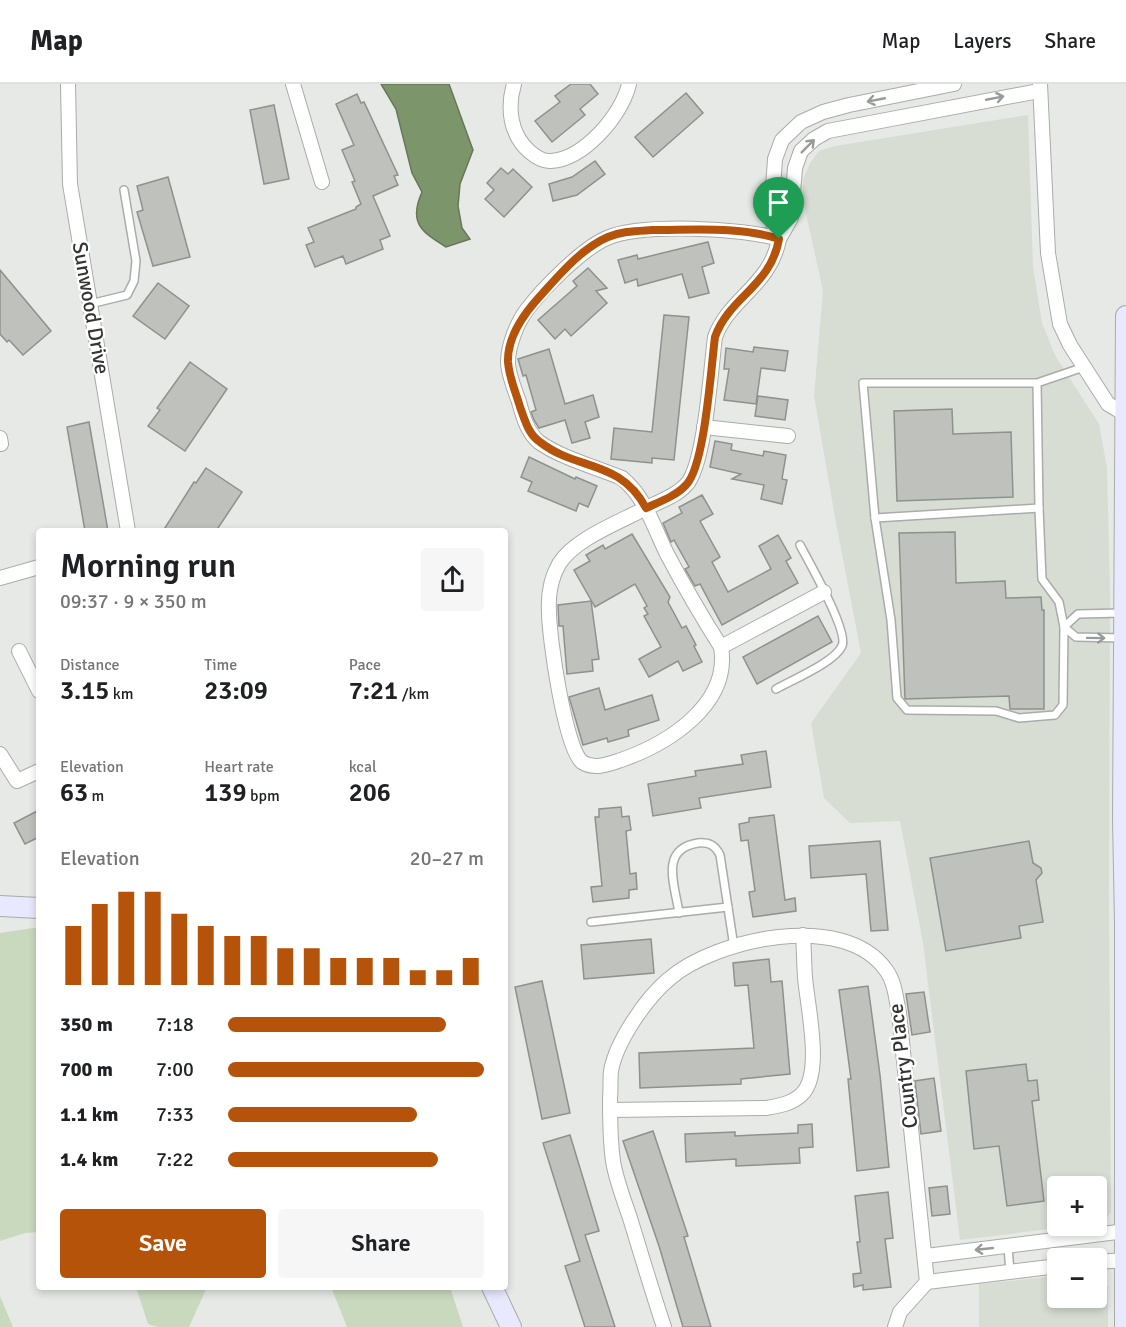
<!DOCTYPE html>
<html lang="en">
<head>
<meta charset="utf-8">
<style>
  :root { --surface:#fff; --page:#f6f6f6; --text:#202124; --muted:#757577; --line:#e0e0e0; --accent:#b45309 }
  body { margin:0; font-family:Signika,sans-serif; background:var(--page); color:var(--text); height:100vh; display:flex; flex-direction:column; font-size:22px; white-space:nowrap }
  * { box-sizing:border-box; margin:0 }
  p { font-size:20px; color:var(--muted) }
  .icon { flex:none; width:33px; height:33px; fill:none; stroke:currentColor; stroke-width:2; stroke-linecap:round; stroke-linejoin:round }
  .map { position:relative; flex:1; overflow:hidden }
  .drawer { position:absolute; left:36px; top:444px; width:472px; height:762px; display:flex; flex-direction:column; background:var(--surface); border-radius:6px; box-shadow:0 3px 9px #0003 }
  .drawer>* { flex:none }
  .controls { position:absolute; left:1047px; top:1092px; display:grid; gap:12px }
  .controls a { display:grid; place-items:center; width:60px; height:60px; border-radius:6px; background:var(--surface); box-shadow:0 3px 9px #0003; font-size:30px }
  .pin { position:absolute; display:grid; place-items:center; width:51px; height:51px; color:#fff; margin:-62px -26px; border-radius:50% 50% 50% 0; rotate:-45deg; box-shadow:0 0 6px #0007 }
  .pin .icon { rotate:45deg }
  .round { display:grid; place-items:center; flex:none; width:63px; height:63px; border-radius:6px; background:var(--page) }
  .head { display:flex; align-items:center; justify-content:space-between; height:102px; padding:0 24px }
  h1 { font-size:33px; font-weight:600; line-height:45px }
  .metrics { display:grid; grid-template-columns:repeat(3,1fr); gap:9px; height:102px; padding:6px 24px }
  .metrics div { display:grid; align-content:center }
  .metrics b { font-size:26px; font-weight:600 }
  .metrics small { font-size:16px; font-weight:400 }
  .metrics p { font-size:16px }
  .chart { height:168px; padding:12px 24px }
  .chart p { display:flex; justify-content:space-between }
  .chart svg { width:100%; height:108px; margin-top:6px; stroke:var(--accent); stroke-width:6 }
  .action { display:flex; gap:12px; margin-top:auto; padding:12px 24px }
  .action a { flex:1; height:69px; border-radius:6px; background:var(--accent); color:#fff; font-size:24px; font-weight:600; line-height:69px; text-align:center }
  .action a+a { background:var(--page); color:var(--text) }
  ul { padding:0 24px; list-style:none; font-size:20px }
  li { display:grid; grid-template-columns:96px 72px 1fr; align-items:center; height:45px }
  li i { height:15px; border-radius:8px; background:var(--accent) }
  header { display:flex; align-items:center; gap:36px; box-sizing:border-box; height:84px; padding:0 30px; background:var(--surface); border-bottom:2px solid var(--line) }
  header strong { font-size:28px }
  nav { display:flex; gap:33px; margin-inline-start:auto; font-size:21px }
  .map>svg:first-child { display:block }
</style>
</head>
<body>
<header>
<strong>Map</strong>
<nav><a>Map</a><a>Layers</a><a>Share</a></nav>
</header>
<div class="map">
<svg width="1126" height="1243" viewBox="0 0 1126 1243">
  <rect width="100%" height="100%" fill="#e7e9e6"/>
  <g fill="#d7ddd3">
    <polygon points="1028,31 1033,183 1042,239 1055,271 1099,340 1107,384 1110,508 1109,816 1111,1128 1104,1138 1097,1139 1096,1102 1058,1102 1058,1142 1074,1142 960,1156 923,859 900,737 850,739 824,714 811,639 861,569 836,439 814,312 823,207 803,116 803,96 810,79 819,67 835,62"/>
    <polygon points="1057,1192 1058,1214 1096,1214 1097,1192 1108,1202 1108,1243 979,1243 979,1200"/>
  </g>
  <g fill="#c9d9be">
    <polygon points="33,844 39,844 39,1148 25,1149 0,1157 0,849"/>
    <polygon points="136,1203 207,1203 189,1243 157,1243 148,1240"/>
    <polygon points="331,1203 450,1203 463,1243 347,1243"/>
    <polygon points="0,1212 13,1243 0,1243"/>
  </g>
  <path fill="#7c956b" stroke="#67785a" stroke-width="1.5" d="M381,0H449L473,66L460,100L458,122L462,144L470,155L446,163C422,148 408,139 422,108L412,89L396,25Z"/>
  <g fill="#bfc1bd" stroke="#8f918e" stroke-width="1.5">
    <polygon points="571,0 590,0 598,10 580,25 585,31 552,58 535,37 560,18 555,12"/>
    <polygon points="686,9 703,29 653,73 635,53"/>
    <polygon points="357,10 361,19 364,18 398,91 394,92 398,101 373,112 390,152 380,156 383,165 346,180 343,172 315,183 306,161 314,158 308,144 356,125 356,123 361,120 352,98 355,97 342,66 354,61 336,20"/>
    <polygon points="274,21 289,95 264,100 250,26"/>
    <polygon points="595,77 605,90 577,111 553,117 549,100 572,93"/>
    <polygon points="501,84 508,90 513,85 532,103 504,133 485,115 494,106 487,99"/>
    <polygon points="168,93 190,173 153,182 137,128 143,126 137,102"/>
    <polygon points="708,158 714,179 702,183 709,209 689,214 682,190 638,202 637,195 625,199 618,176 637,171 638,175"/>
    <polygon points="588,184 607,204 596,207 607,219 571,252 565,245 555,255 538,236 577,202 573,197"/>
    <polygon points="0,186 51,247 23,271 9,256 7,258 0,250"/>
    <polygon points="158,199 189,222 165,255 133,232"/>
    <polygon points="664,231 689,233 674,376 652,374 652,379 611,375 614,344 652,348"/>
    <polygon points="754,263 788,267 785,287 761,284 756,320 724,316 729,285 724,285 726,264 753,268"/>
    <polygon points="549,265 565,320 593,311 599,333 585,338 590,354 572,359 565,336 539,344 534,336 531,328 536,326 526,291 523,292 518,275"/>
    <polygon points="190,278 227,305 185,367 148,342 160,326 157,324"/>
    <polygon points="758,312 788,316 785,336 755,332"/>
    <polygon points="952,325 953,350 1011,348 1013,413 897,417 894,327"/>
    <polygon points="89,338 108,447 85,447 67,343"/>
    <polygon points="715,357 732,360 731,366 763,372 764,367 786,371 782,395 787,396 782,420 761,415 764,401 732,395 741,390 710,383"/>
    <polygon points="529,373 575,395 576,393 597,402 588,423 579,419 576,427 528,407 532,398 521,393"/>
    <polygon points="206,384 242,408 216,447 163,447 194,398 196,399"/>
    <polygon points="702,411 713,430 700,437 720,473 712,478 728,508 771,485 759,462 778,451 791,474 786,477 798,499 722,541 700,500 695,502 685,485 689,483 674,456 671,458 663,439 682,429 679,423"/>
    <polygon points="955,448 956,499 1005,497 1006,514 1041,513 1042,526 1044,526 1044,625 1010,625 1009,612 905,615 899,449"/>
    <polygon points="632,450 670,513 668,518 682,544 686,542 696,561 694,562 702,578 683,587 678,577 649,593 639,575 661,563 644,532 648,530 644,524 647,522 635,500 595,523 574,486 590,477 586,471 603,461 605,465"/>
    <polygon points="591,517 599,575 592,576 593,587 567,590 563,542 559,542 558,521"/>
    <polygon points="818,532 832,558 757,600 743,573"/>
    <polygon points="599,604 605,626 652,611 659,636 628,646 629,652 608,658 607,654 583,661 569,613"/>
    <polygon points="766,667 771,703 699,714 701,724 653,732 648,700 696,692 695,687 743,680 741,671"/>
    <polygon points="621,723 622,733 629,732 631,746 626,747 630,790 636,789 637,805 629,806 629,814 593,818 591,803 602,802 595,733 599,733 599,725"/>
    <polygon points="39,726 39,753 25,760 14,739"/>
    <polygon points="774,731 785,816 795,814 796,827 753,833 749,808 755,807 748,756 741,757 739,740 749,738 749,734"/>
    <polygon points="880,757 888,846 871,847 866,790 811,794 809,762"/>
    <polygon points="1029,757 1033,779 1041,784 1042,789 1036,796 1043,838 1019,842 1021,854 946,867 930,774"/>
    <polygon points="651,855 654,889 584,895 581,861"/>
    <polygon points="769,875 771,898 782,897 790,990 741,995 741,1000 640,1004 639,969 754,964 748,901 735,902 733,879"/>
    <polygon points="542,897 570,1029 542,1035 515,903"/>
    <polygon points="868,902 880,991 889,1083 857,1087 848,995 851,995 839,906"/>
    <polygon points="924,908 930,948 912,951 906,910"/>
    <polygon points="1026,980 1028,997 1037,996 1039,1016 1032,1017 1044,1117 1007,1122 999,1062 974,1065 966,987"/>
    <polygon points="934,994 941,1047 921,1050 915,997"/>
    <polygon points="812,1040 813,1063 799,1064 800,1079 736,1082 736,1075 686,1078 685,1050 735,1048 735,1052 798,1049 798,1041"/>
    <polygon points="653,1047 688,1152 684,1153 711,1243 683,1243 659,1162 623,1057"/>
    <polygon points="570,1051 599,1147 585,1151 615,1243 585,1243 565,1182 580,1177 543,1059"/>
    <polygon points="947,1102 950,1130 932,1132 929,1104"/>
    <polygon points="888,1108 893,1154 885,1155 891,1203 863,1206 863,1201 854,1203 853,1190 861,1189 857,1158 860,1158 855,1112"/>
  </g>
  <g fill="none" stroke-linecap="round" stroke-linejoin="round">
    <defs>
      <g id="service">
        <polyline points="90,220 127,211 134,197 136,177 124,106"/>
        <polyline points="1037,299 1039,424 875,434 863,299 1037,299 1084,283"/>
        <polyline points="875,434 891,536 897,614 907,626 996,627 1019,634 1055,631 1063,621 1064,543 1059,518 1042,495 1039,424"/>
        <polyline points="1122,554 1076,553 1064,543 1078,530 1123,529"/>
        <path d="M776,605C792,596 835,578 842,562C849,548 809,478 800,461"/>
        <path d="M679,829C675,801 659,765 698,759C709,758 715,761 720,771L734,863"/>
        <polyline points="591,838 728,823"/>
        <polyline points="1008,1163 1010,1188"/>
      </g>
      <g id="minor">
        <polyline points="68,0 70,100 128,447"/>
        <polyline points="293,0 322,98"/>
        <path d="M514,0C507,24 510,51 530,68C536,73 543,78 551,77C584,75 622,31 629,0"/>
        <polyline points="1040,0 1048,169 1060,240 1070,261 1108,320 1125,330"/>
        <polyline points="779,155 791,134 795,84 801,67 814,55 828,47 1039,7"/>
        <polyline points="779,155 771,133 775,75 782,56 801,38 823,28 849,21 954,0"/>
        <polyline points="704,343 788,352"/>
        <polyline points="0,354 1,360"/>
        <path d="M646,424C620,438 574,455 559,480C551,494 548,512 549,528C549,553 565,664 582,678C594,686 609,680 621,676C667,660 731,621 721,563C702,533 684,502 667,470C654,444 646,414 622,394C598,384 559,373 539,358C527,348 523,332 519,318C515,306 508,290 508,278C508,262 517,239 526,227C542,205 583,164 607,154C641,139 744,144 779,155C771,201 729,214 715,253C711,283 705,382 686,401C676,412 659,418 646,424"/>
        <polyline points="0,494 39,483"/>
        <polyline points="721,563 824,508"/>
        <polyline points="19,567 39,607"/>
        <polyline points="0,670 17,697 39,687"/>
        <path d="M610,1026L766,1024C778,1022 791,1020 801,1011C824,991 807,921 805,893C804,879 804,865 803,851"/>
        <polyline points="926,1172 1126,1147"/>
        <polyline points="1096,1178 1126,1176"/>
        <path d="M664,1243C652,1207 641,1170 630,1134C624,1116 616,1096 613,1077C610,1056 610,1035 610,1014C611,1005 610,995 611,987C616,958 646,914 669,895C715,855 844,826 886,886C895,898 896,915 899,929L927,1198"/>
        <polyline points="895,1243 900,1228 927,1198 1058,1182"/>
      </g>
      <g id="secondary">
        <polyline points="0,822 39,824"/>
        <polyline points="492,1203 511,1243"/>
        <polyline points="1125,1243 1125,838 1123,735 1126,232"/>
      </g>
    </defs>
    <use href="#service" stroke="#aaaca9" stroke-width="10"/>
    <use href="#minor" stroke="#aaaca9" stroke-width="16"/>
    <use href="#secondary" stroke="#aaaca9" stroke-width="22"/>
    <use href="#service" stroke="#fff" stroke-width="7"/>
    <use href="#minor" stroke="#fff" stroke-width="14"/>
    <use href="#secondary" stroke="#e8e8fe" stroke-width="20"/>
  </g>
  <defs><path id="oneway-shaft" d="M-6 0H5M1.5-3L5.5 0L1.5 3" fill="none" stroke-width="1.6" stroke-linecap="round" stroke-linejoin="round" transform="scale(1.5)"/></defs>
  <g stroke="#9a9a9a">
    <use href="#oneway-shaft" transform="translate(995 14) rotate(-11)"/>
    <use href="#oneway-shaft" transform="translate(876 16) rotate(169)"/>
    <use href="#oneway-shaft" transform="translate(808 62) rotate(-45)"/>
    <use href="#oneway-shaft" transform="translate(1096 554) rotate(1)"/>
    <use href="#oneway-shaft" transform="translate(984 1165) rotate(174)"/>
  </g>
  <g fill="none" stroke-linecap="round" stroke-linejoin="round">
    <defs>
      <path id="route" d="M652,146C694,146 739,142 779,155C771,202 729,213 715,253C711,283 705,382 686,401C676,412 659,418 646,424C620,375 577,387 540,358C528,350 525,336 520,323C516,309 509,293 508,278C507,253 526,227 542,210C560,190 582,164 608,153C622,147 637,147 652,146Z"/>
    </defs>
    <use href="#route" stroke="#fff" stroke-width="12"/>
    <use href="#route" stroke="#b45309" stroke-width="8"/>
  </g>
  <g text-anchor="middle" dominant-baseline="central" stroke-width="4.5" stroke-linejoin="round" paint-order="stroke">
    <g font-size="21" fill="#353534" stroke="#fff">
      <text transform="translate(91 224) rotate(80)">Sunwood Drive</text>
      <text transform="translate(903 982) rotate(-97)">Country Place</text>
    </g>
  </g>
</svg>
<div class="controls">
<a>+</a>
<a>−</a>
</div>
<div class="pin" style="left:779px;top:155px;background:#1e9e55"><svg class="icon" aria-label="arrive" viewBox="0 0 24 24"><path d="M6 21V4h12l-3 4 3 4H6"/></svg></div>
<section class="drawer">
<div class="head"><div><h1>Morning run</h1><p>09:37 · 9 × 350 m</p></div><a class="round"><svg class="icon" aria-label="share" viewBox="0 0 24 24"><path d="M12 15V3M7 8l5-5 5 5M5 13v7h14v-7"/></svg></a></div>
<div class="metrics">
<div><p>Distance</p><b>3.15<small> km</small></b></div>
<div><p>Time</p><b>23:09</b></div>
<div><p>Pace</p><b>7:21<small> /km</small></b></div>
</div>
<div class="metrics">
<div><p>Elevation</p><b>63<small> m</small></b></div>
<div><p>Heart rate</p><b>139<small> bpm</small></b></div>
<div><p>kcal</p><b>206</b></div>
</div>
<div class="chart"><p><span>Elevation</span>20–27 m</p>
<svg viewBox="0 0 160 44" preserveAspectRatio="none"><path d="M5 44V20M15 44V11M25 44V6M35 44V6M45 44V15M55 44V20M65 44V24M75 44V24M85 44V29M95 44V29M105 44V33M115 44V33M125 44V33M135 44V38M145 44V38M155 44V33"/></svg>
</div>
<ul>
<li><b>350 m</b>7:18<i style="width:85%"></i></li>
<li><b>700 m</b>7:00<i style="width:100%"></i></li>
<li><b>1.1 km</b>7:33<i style="width:74%"></i></li>
<li><b>1.4 km</b>7:22<i style="width:82%"></i></li>
</ul>
<div class="action"><a>Save</a><a>Share</a></div>
</section>
</div>
</body>
</html>
